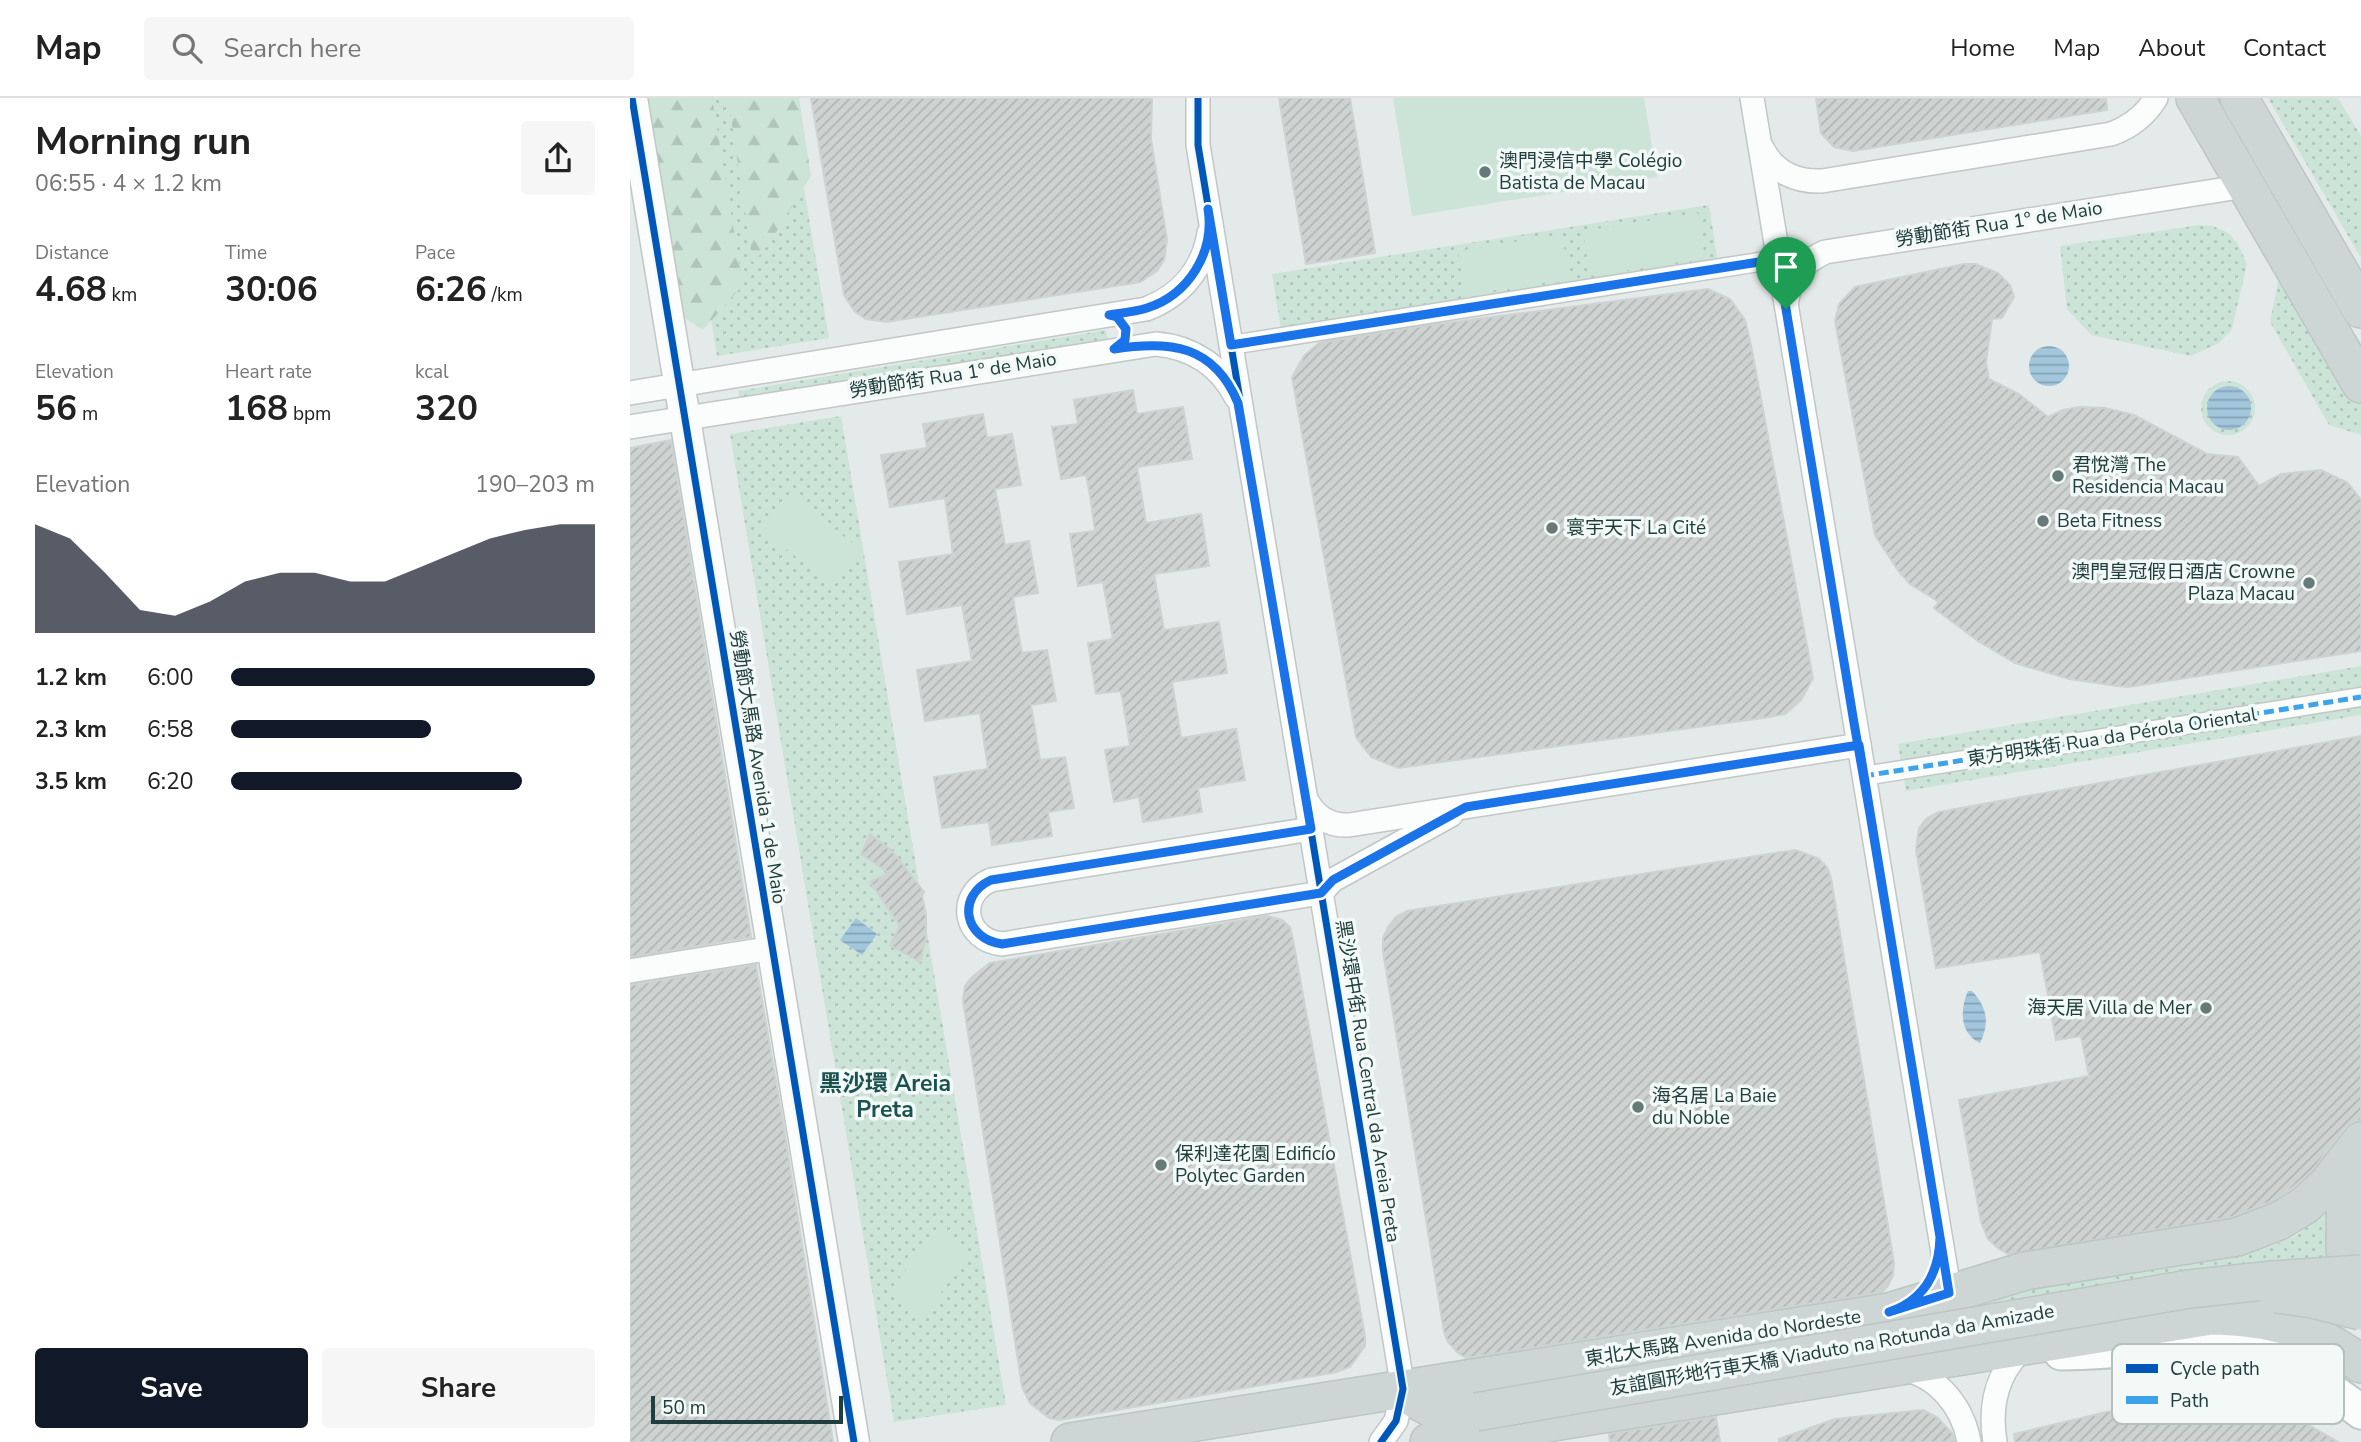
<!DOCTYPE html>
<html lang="en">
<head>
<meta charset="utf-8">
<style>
  :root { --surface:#fff; --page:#f6f6f6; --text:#222; --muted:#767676; --line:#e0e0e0; --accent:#111827 }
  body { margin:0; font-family:"Nunito Sans","Noto Sans SC",sans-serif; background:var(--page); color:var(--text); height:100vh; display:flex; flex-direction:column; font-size:26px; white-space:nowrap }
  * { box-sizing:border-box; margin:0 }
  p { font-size:23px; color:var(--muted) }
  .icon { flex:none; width:38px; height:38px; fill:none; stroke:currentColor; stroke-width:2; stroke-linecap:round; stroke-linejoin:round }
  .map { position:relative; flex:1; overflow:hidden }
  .drawer { display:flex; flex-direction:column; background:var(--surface); width:630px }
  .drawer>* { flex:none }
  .scale { position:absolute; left:21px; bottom:18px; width:192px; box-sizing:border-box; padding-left:7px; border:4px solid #203e3d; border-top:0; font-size:19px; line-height:24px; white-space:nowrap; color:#203e3d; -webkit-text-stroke:5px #f2f9f7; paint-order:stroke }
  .pin { position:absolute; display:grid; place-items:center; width:60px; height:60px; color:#fff; margin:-72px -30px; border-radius:50% 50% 50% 0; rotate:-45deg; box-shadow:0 0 7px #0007 }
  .pin .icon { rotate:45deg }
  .round { display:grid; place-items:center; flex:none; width:74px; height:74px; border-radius:7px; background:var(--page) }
  .summary { display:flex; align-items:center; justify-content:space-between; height:119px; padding:0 35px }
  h1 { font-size:38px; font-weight:700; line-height:52px }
  .metrics { display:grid; grid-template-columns:repeat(3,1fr); gap:10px; height:119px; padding:7px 35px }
  .metrics div { display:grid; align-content:center }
  .metrics b { font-size:35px; font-weight:700 }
  .metrics small { font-size:19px; font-weight:400 }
  .metrics p { font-size:19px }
  .chart { height:196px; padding:14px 35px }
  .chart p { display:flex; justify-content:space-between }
  .chart svg { width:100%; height:126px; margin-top:7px; fill:var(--accent); opacity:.7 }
  .cta { display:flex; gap:14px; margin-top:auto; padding:14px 35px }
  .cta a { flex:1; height:80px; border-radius:7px; background:var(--accent); color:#fff; font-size:28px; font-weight:700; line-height:80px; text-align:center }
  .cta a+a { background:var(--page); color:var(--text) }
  ul { padding:0 35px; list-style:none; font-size:23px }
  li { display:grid; grid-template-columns:112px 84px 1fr; align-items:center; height:52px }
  li i { height:18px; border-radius:9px; background:var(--accent) }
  header { display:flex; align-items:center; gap:42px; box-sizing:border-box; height:98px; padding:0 35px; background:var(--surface); border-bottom:2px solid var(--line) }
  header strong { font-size:33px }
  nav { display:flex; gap:38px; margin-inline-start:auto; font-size:24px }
  .search { width:490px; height:63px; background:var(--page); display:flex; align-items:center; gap:18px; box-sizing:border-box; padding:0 24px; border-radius:7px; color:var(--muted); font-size:26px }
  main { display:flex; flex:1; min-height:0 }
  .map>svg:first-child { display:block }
</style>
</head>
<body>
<header>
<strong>Map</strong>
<div class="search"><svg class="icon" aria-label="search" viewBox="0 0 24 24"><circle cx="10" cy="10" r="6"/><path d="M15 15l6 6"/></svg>Search here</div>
<nav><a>Home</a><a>Map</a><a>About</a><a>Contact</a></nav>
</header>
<main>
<section class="drawer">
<div class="summary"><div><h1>Morning run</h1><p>06:55 · 4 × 1.2 km</p></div><a class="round"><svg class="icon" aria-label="share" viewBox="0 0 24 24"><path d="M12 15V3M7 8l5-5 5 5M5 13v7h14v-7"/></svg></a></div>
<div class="metrics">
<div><p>Distance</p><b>4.68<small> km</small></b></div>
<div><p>Time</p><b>30:06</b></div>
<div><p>Pace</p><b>6:26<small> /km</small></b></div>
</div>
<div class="metrics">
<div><p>Elevation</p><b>56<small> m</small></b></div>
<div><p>Heart rate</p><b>168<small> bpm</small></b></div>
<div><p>kcal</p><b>320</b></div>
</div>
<div class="chart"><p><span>Elevation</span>190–203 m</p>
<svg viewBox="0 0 160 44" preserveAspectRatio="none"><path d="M0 44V6L10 11L20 23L30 36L40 38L50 33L60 26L70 23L80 23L90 26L100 26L110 21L120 16L130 11L140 8L150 6L160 6V44z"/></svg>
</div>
<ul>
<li><b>1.2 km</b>6:00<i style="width:100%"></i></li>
<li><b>2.3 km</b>6:58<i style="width:55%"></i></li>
<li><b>3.5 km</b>6:20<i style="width:80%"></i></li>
</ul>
<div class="cta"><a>Save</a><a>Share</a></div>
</section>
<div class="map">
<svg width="1731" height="1344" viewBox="0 0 1731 1344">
  <defs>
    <pattern id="grass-dots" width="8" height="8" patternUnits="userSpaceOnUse" patternTransform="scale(1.75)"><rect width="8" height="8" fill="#cce4d8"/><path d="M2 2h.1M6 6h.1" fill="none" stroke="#afc5ba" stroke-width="1.8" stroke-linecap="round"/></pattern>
    <pattern id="forest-firs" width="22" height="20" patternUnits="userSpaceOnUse" patternTransform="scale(1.75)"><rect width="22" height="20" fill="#cce4d8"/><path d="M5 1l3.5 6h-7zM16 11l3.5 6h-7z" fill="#afc5ba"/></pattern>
    <pattern id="water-rules" width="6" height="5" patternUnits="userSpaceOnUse" patternTransform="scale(1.75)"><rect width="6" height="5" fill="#a2c6db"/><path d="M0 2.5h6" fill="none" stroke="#84a2b3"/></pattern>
    <pattern id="building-hatch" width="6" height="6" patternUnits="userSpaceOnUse" patternTransform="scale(1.75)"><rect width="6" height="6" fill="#ced3d2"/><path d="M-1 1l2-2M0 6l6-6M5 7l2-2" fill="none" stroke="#b1b6b5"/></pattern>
  </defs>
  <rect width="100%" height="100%" fill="#e4eae9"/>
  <g fill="url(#grass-dots)">
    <polygon points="44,0 159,0 199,240 87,258"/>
    <polygon points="1638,0 1708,0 1731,38 1731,160"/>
    <polygon points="1079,107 1088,164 651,232 642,176"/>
    <polygon points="1569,127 1583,128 1600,136 1609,148 1617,166 1602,231 1589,245 1561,258 1461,237 1437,211 1430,148"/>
    <polygon points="1652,164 1731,300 1731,337 1699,327 1640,224"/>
    <polygon points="476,232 478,242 110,303 108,293"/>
    <circle cx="1598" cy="310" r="27"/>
    <polygon points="211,318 376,1307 264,1324 100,336"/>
    <polygon points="1731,568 1731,617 1276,693 1268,646"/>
    <polygon points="1701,1111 1710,1211 1721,1247 1637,1197 1338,1214 1347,1193 1641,1148 1664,1139"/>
  </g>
  <g fill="url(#forest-firs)">
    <polygon points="9,0 82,0 113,187 73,232 45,214"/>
    <polygon points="98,0 169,0 181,78 140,144 123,165"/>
  </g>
  <g fill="#cce4d8">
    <polygon points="763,0 1014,0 1027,79 782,118"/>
    <polygon points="1068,115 1075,160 960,178 953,133"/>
    <polygon points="932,136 939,181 835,197 828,153"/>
    <polygon points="161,397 230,451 202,487 133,433"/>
    <polygon points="307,1131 340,1156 292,1220 259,1194"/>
  </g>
  <g fill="url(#water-rules)">
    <circle cx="1419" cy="268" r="20"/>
    <circle cx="1599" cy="310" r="22"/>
    <polygon points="226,820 247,836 232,857 210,842"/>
    <path d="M1338,893H1342C1357,909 1360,925 1350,945C1329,935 1330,911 1338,893Z"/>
  </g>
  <g fill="url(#building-hatch)" stroke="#cdd3d2" stroke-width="2">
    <polygon points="181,0 522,0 521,41 537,142 534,162 527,173 510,184 256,224 236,221 225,214 214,197"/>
    <polygon points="649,0 720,0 745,155 676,166"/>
    <polygon points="1186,0 1476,0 1477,12 1223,53 1204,49 1191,35"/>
    <polygon points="1334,166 1346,166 1368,175 1380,187 1384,199 1372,220 1362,221 1356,264 1359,281 1389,296 1418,319 1433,312 1450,309 1475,310 1504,317 1577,356 1608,359 1629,388 1651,376 1691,372 1718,385 1731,402 1731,553 1498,589 1487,588 1439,581 1385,565 1348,543 1304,510 1309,504 1280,486 1269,474 1245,437 1205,223 1209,206 1225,189"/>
    <polygon points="1078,191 1100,201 1115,222 1121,247 1183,580 1171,602 1155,616 1133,620 768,670 741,659 726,639 662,279 674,258 689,245 793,228"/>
    <polygon points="503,292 507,316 553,309 562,361 507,369 516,425 571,416 579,468 524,476 534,532 589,524 597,575 542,584 551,640 606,631 615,682 568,690 572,714 513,724 509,699 484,704 475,652 500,648 497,628 491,593 466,596 458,545 483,541 473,484 448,488 440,436 465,433 460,397 456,377 431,381 422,329 448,326 444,302"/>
    <polygon points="353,316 357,340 382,336 391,387 365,391 369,412 375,447 399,443 408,495 383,499 388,533 392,555 417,552 426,603 401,607 410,662 435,659 444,710 418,714 422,738 362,747 359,724 312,730 304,679 358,671 350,615 295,623 287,572 342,563 332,507 277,516 269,464 323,456 315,400 260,409 251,357 297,350 293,326"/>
    <polygon points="41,342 121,839 0,859 0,350"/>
    <polygon points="1731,638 1731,1022 1722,1024 1714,1030 1682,1073 1662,1090 1640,1104 1602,1119 1378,1156 1369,1151 1358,1141 1351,1124 1329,1002 1459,978 1451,938 1426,942 1410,854 1306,870 1286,752 1289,730 1297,720 1309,714"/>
    <polygon points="240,736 263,754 294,794 292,797 296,817 296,841 290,864 260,847 270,828 240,784 259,775 231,756"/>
    <polygon points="1165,752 1188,760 1197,769 1201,780 1264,1165 1263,1177 1258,1188 1252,1194 836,1260 828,1255 818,1244 814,1234 753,853 753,840 758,829 766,819 777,813"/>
    <polygon points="637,818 652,822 660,829 663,842 735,1238 735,1248 720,1269 707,1274 429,1322 419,1320 400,1305 392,1289 333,902 335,888 342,879 360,865"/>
    <polygon points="126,867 153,1024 203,1344 0,1344 0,887"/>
    <polygon points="1581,1295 1655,1313 1708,1344 1385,1344 1384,1336 1552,1296"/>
    <polygon points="1293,1312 1308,1320 1322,1335 1325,1344 1149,1344 1149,1341 1205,1321"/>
    <polygon points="1086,1319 1090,1344 980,1344 979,1336"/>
  </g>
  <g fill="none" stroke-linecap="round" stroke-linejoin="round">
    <defs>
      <g id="pedestrian">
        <polyline points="601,247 1148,161"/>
        <polyline points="1234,678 1731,599"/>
      </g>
      <g id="minor">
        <polyline points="568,0 568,47 773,1291 766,1323 751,1344"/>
        <polyline points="1122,0 1322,1209"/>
        <path d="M1132,50C1144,74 1166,84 1192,83L1481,36C1501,29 1515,18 1526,0"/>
        <path d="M1157,202C1160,178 1174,164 1195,154L1616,88"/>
        <path d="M0,295L516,211C550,198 573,172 579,135"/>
        <path d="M0,329L526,246C561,249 590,267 606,299"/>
        <path d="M676,701C685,719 699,728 719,727L1229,647"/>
        <path d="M681,731L361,782C326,797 334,842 372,846L691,795"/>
        <polyline points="691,795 703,782 821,717"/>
        <polyline points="0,873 142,850"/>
        <path d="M1273,1271C1308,1278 1333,1309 1339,1344"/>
        <path d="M1365,1344C1359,1307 1367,1273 1396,1248"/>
      </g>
      <polyline id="tertiary" points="2,0 224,1344"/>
      <path id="secondary" d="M1431,1255C1460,1255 1488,1253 1517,1249C1545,1246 1576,1240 1604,1246C1652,1254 1693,1285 1731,1314"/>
      <g id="primary">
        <polyline points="1565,0 1731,286"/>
        <polyline points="1609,0 1731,211"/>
        <polyline points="1716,1064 1715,1151 1725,1209"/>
        <path d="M773,1291C793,1310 818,1319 846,1314"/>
        <polyline points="440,1344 1259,1214 1395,1173 1607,1139 1649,1123 1675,1107 1697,1087 1731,1043"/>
        <path d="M799,1344L1581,1218C1640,1219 1684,1230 1731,1266"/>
      </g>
    </defs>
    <use href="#pedestrian" stroke="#c1c7c6" stroke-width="21"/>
    <use href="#minor" stroke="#c1c7c6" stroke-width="26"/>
    <use href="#tertiary" stroke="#c1c7c6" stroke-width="33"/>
    <use href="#secondary" stroke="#bfc8c6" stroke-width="37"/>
    <use href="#primary" stroke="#bcc6c5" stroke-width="40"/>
    <use href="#pedestrian" stroke="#fbfcfc" stroke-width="18"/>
    <use href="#minor" stroke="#fbfcfc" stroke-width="23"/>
    <use href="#tertiary" stroke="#fbfcfc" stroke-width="30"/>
    <use href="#secondary" stroke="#fbfcfc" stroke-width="33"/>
    <use href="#primary" stroke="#cdd6d5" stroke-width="37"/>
    <defs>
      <g id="primary-bridge">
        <polyline points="1647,1196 1683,1201 1731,1213"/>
        <polyline points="846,1314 1559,1191 1643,1182 1731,1176"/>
      </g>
    </defs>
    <use href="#primary-bridge" stroke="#bcc6c5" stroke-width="40" stroke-linecap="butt"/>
    <use href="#primary-bridge" stroke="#cdd6d5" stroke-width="37"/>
    <g stroke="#3da4ec" stroke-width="5" stroke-dasharray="10 5" stroke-linecap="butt">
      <polyline points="601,247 1148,161"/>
      <polyline points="1234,678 1731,599"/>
    </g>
    <defs>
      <g id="cycleway">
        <polyline points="2,0 224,1344"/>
        <polyline points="568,0 568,47 773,1291 766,1323 751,1344"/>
      </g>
    </defs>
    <use href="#cycleway" stroke="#f2f9f7" stroke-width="11"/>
    <use href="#cycleway" stroke="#0057b8" stroke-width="7"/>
  </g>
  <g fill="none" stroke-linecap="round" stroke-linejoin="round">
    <defs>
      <path id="route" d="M1156,211L1148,161L601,247L578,111C585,155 558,197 517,210C504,214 491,215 479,217L487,219L496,231L495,242L484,251C540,242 584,247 608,305L681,731L361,782C326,798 334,841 372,846L691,795L703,782L836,709L1229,647L1310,1139L1319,1195L1259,1214C1295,1202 1309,1175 1310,1139L1240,716L1224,625L1156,211"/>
    </defs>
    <use href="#route" stroke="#fff" stroke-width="14"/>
    <use href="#route" stroke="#1a73e8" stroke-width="9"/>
  </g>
  <g fill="#657a79" stroke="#f2f9f7" stroke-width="2.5">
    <circle cx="855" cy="74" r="7"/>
    <circle cx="1428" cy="378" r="7"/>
    <circle cx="1413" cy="423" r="7"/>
    <circle cx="922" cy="430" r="7"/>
    <circle cx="1679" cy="485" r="7"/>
    <circle cx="1576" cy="910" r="7"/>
    <circle cx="1008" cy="1009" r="7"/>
    <circle cx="531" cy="1067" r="7"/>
  </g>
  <g text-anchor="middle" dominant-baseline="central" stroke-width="7" stroke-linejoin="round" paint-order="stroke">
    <g font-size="19" fill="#203e3d" stroke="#f2f9f7" text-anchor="start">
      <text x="869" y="63">澳門浸信中學 Colégio<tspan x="869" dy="22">Batista de Macau</tspan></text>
      <text x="1442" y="367">君悅灣 The<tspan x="1442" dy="22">Residencia Macau</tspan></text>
      <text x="1427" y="423">Beta Fitness</text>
      <text x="936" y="430">寰宇天下 La Cité</text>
      <text x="1665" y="474" text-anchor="end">澳門皇冠假日酒店 Crowne<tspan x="1665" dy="22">Plaza Macau</tspan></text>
      <text x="1562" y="910" text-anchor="end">海天居 Villa de Mer</text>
      <text x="1022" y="998">海名居 La Baie<tspan x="1022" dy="22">du Noble</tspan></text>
      <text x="545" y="1056">保利達花園 Edificío<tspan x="545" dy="22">Polytec Garden</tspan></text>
    </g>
    <g font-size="19" fill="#203e3d" stroke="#f2f9f7">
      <text transform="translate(1369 126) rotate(-9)">勞動節街 Rua 1º de Maio</text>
      <text transform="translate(323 277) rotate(-9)">勞動節街 Rua 1º de Maio</text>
      <text transform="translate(1482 639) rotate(-9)">東方明珠街 Rua da Pérola Oriental</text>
      <text transform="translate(128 669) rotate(81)">勞動節大馬路 Avenida 1 de Maio</text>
      <text transform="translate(738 983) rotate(81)">黑沙環中街 Rua Central da Areia Preta</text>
      <text transform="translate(1093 1240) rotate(-9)">東北大馬路 Avenida do Nordeste</text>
      <text transform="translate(1202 1252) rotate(-10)">友誼圓形地行車天橋 Viaduto na Rotunda da Amizade</text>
    </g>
    <g font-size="23" font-weight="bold" fill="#1b5250" stroke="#f2f9f7">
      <text x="255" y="985">黑沙環 Areia<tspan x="255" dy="26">Preta</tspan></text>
    </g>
  </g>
  <rect x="1482" y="1246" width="232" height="80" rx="10" fill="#f2f9f7" stroke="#b3c1bf" stroke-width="2"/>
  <rect x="1496" y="1266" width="32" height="9" fill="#0057b8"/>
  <rect x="1496" y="1298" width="32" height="8" fill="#3da4ec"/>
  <g font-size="19" fill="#203e3d">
    <text x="1540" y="1277">Cycle path</text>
    <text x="1540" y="1309">Path</text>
  </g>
</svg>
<div class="scale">50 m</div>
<div class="pin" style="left:1156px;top:211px;background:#1e9e55"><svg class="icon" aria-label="arrive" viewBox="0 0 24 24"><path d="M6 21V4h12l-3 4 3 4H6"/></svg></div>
</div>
</main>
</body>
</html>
